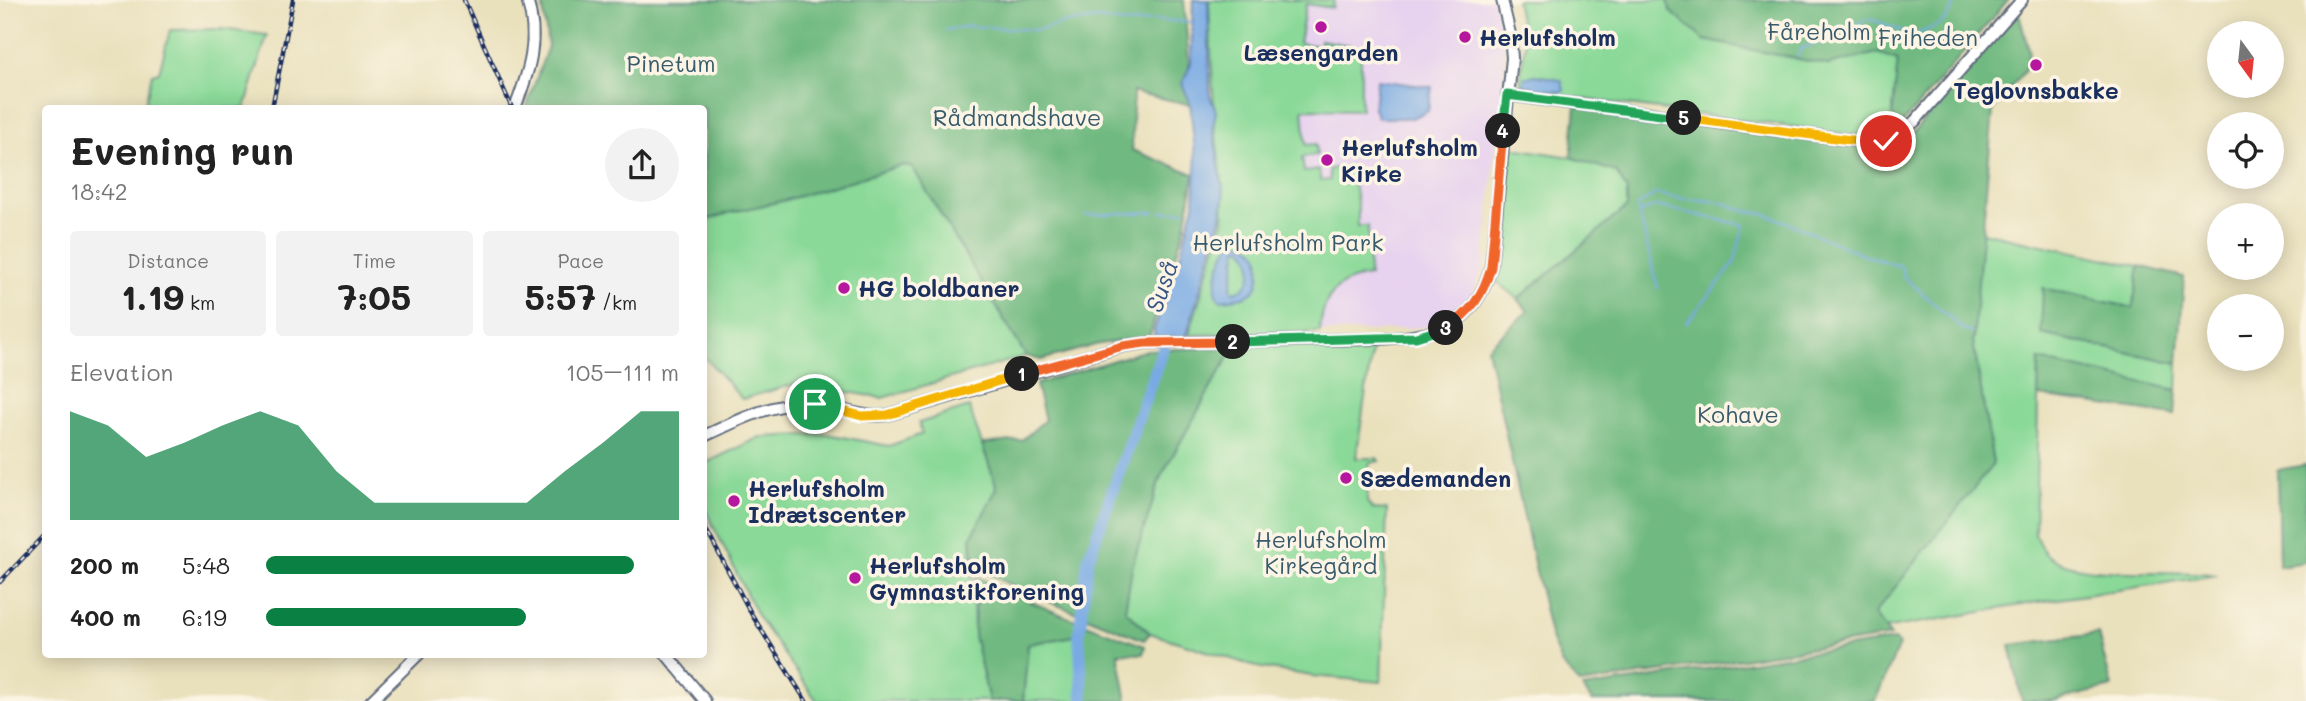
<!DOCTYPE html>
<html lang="en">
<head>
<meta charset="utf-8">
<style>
  :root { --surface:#fff; --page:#f2f2f2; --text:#222; --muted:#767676; --accent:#0b8043 }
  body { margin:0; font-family:Mali,sans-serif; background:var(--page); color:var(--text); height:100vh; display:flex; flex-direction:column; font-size:26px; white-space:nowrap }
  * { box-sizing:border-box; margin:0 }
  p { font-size:23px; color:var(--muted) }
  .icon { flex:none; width:38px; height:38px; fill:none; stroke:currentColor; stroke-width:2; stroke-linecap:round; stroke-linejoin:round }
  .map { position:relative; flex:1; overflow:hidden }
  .side { position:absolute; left:42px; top:105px; width:665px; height:553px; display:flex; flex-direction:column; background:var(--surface); border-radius:7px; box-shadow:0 4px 18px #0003 }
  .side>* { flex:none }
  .needle { width:46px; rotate:165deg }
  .buttons { position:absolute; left:2207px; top:21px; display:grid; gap:14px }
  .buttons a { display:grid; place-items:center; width:77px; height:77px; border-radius:50%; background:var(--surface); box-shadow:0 4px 18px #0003; font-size:35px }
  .pin { position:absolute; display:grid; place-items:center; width:60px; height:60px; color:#fff; margin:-30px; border:4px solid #fff; border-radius:50%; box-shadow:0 2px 7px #0007 }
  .km { position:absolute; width:35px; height:35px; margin:-18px; border-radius:50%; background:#222; color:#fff; font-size:19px; line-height:35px; text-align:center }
  .round { display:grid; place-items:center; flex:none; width:74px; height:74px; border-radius:37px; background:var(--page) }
  .headline { display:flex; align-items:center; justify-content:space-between; height:119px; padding:0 28px }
  h1 { font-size:38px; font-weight:700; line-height:52px }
  .stats { display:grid; grid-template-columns:repeat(3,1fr); gap:10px; height:119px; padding:7px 28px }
  .stats div { display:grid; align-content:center; border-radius:7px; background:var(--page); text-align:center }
  .stats b { font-size:35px; font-weight:700 }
  .stats small { font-size:19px; font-weight:400 }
  .stats p { font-size:19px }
  .chart { height:196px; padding:14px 28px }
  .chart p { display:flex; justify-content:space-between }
  .chart svg { width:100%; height:126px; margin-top:7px; fill:var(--accent); opacity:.7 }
  ul { padding:0 28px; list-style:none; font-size:23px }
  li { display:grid; grid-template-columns:112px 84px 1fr; align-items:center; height:52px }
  li i { height:18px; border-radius:9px; background:var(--accent) }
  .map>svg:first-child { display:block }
</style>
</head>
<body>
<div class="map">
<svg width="2306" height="701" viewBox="0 0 2306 701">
  <rect width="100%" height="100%" fill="#fcf5e5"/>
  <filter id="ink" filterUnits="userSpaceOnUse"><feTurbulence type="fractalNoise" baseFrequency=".0143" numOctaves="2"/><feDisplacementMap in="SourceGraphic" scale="14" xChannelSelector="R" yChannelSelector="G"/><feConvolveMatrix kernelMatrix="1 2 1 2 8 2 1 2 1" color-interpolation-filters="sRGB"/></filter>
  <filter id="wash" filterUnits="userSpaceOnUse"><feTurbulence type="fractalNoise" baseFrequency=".00686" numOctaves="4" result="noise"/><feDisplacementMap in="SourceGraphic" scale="28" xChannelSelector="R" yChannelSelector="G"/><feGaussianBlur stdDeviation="1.57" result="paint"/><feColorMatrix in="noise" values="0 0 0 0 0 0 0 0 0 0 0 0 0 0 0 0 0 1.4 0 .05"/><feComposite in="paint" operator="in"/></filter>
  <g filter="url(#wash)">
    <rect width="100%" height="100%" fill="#e9e0bc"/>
    <polygon fill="#e7d2ef" points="1209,0 1494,0 1504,41 1505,59 1483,268 1471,297 1453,314 1434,325 1423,327 1370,331 1189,335 1223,221 1224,205 1224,189 1215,125"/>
    <g fill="#8ad998" stroke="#52847b" stroke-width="2">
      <path d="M1209,0H1334L1333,8L1306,4L1299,43L1319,46L1320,40L1361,47V110L1303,109L1306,145L1316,144L1317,155L1302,157L1304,172L1319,170L1321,181L1330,180L1329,169L1351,166L1358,207V226H1368L1369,276C1334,281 1322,299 1320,332L1189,335L1223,221C1226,187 1217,158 1215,124C1212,83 1211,41 1209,0Z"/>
      <polygon points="1516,0 1668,0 1670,11 1705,40 1828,65 1877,53 1898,60 1891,128 1878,135 1864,136 1522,91 1520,80 1525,45"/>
      <polygon points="222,29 267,35 245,108 144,108 152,74 159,72 170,30"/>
      <polygon points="1507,147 1571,157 1616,172 1627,190 1627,207 1518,299 1494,280"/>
      <polygon points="903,165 913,168 1026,356 882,398 798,383 742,399 704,356 704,221 728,213 786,200"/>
      <path d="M1982,232L2139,266L2134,308L2044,289L2041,334L2178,363L2177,390L2039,360L2035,535C2038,540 2041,549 2046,554C2079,582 2174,567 2218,575L2032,603L1884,629L1874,614L1993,464L1973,341Z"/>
      <polygon points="1373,343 1356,458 1377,458 1379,461 1370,463 1368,468 1367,502 1373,509 1387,510 1381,682 1312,676 1257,667 1150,633 1125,610 1133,563 1161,476 1234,347"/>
      <polygon points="969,407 997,488 971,538 974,635 989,701 817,701 758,617 704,507 704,464 760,437 827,434 889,446 922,434 919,423"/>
      <polygon points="1079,635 1083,701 1023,701 1028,644"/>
    </g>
    <g fill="#6fb980" stroke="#45746f" stroke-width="2">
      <polygon points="542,0 1184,0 1192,105 1133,92 1132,150 1194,174 1185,227 1149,337 1099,344 1041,360 1026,356 913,168 903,165 786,200 728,213 704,221 704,108 526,108 548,46"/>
      <polygon points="1668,0 2008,0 1904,122 1891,128 1898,60 1877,53 1828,65 1704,40 1670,11"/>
      <polygon points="2018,10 2029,51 2025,70 1993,110 1973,341 1993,464 1874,614 1891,636 1580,684 1561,663 1550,635 1487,348 1528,311 1518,299 1627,207 1627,190 1616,172 1571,157 1576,106 1890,151 1912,134"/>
      <polygon points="2139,266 2184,277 2178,363 2041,334 2043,288 2133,308"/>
      <polygon points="1234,347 1161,476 1133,563 1125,610 1150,633 1144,640 1018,589 975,566 971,538 997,488 982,444 1022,440 1045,420 1036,384 1147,350"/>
      <polygon points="2039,360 2177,390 2175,415 2038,396"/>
      <polygon points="2306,465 2306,562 2279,566 2277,470"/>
      <path d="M976,576C1030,604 1087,625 1145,646L1143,654L1118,653L1127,701H1083L1079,635L1028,644L1023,701H989L974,635Z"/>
      <polygon points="2098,634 2112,687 2052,701 2022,701 2010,645"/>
      <polygon points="1894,640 1899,645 1875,701 1592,701 1583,688"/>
    </g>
    <g fill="#79aae4" stroke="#4a6ca1" stroke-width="2" fill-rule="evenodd">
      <polygon points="1193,0 1208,0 1210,96 1216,111 1213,127 1224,197 1221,218 1186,338 1155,338 1154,330 1180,256 1194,204 1196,166 1190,102 1182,84 1191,63"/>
      <polygon points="1535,75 1553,78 1562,81 1564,91 1561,92 1524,86 1524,78"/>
      <polygon points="1377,80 1432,87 1428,111 1412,118 1378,118 1374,108"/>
      <path d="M1239,241L1253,248L1259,256C1262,292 1255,298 1220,300L1216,295C1215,277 1221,258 1231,243ZM1241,247C1258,258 1254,290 1233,292L1231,289L1238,248Z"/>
    </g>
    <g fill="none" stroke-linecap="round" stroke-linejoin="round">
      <g stroke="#79aae4" stroke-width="2">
        <polyline points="1154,20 1192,22"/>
        <polyline points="946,30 968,26 1038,30 1064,23 1099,19 1130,24 1149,21"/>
        <path d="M1798,56L1801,48L1827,41L1866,19L1876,21L1913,35C1934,28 1950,24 1955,0"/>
        <path d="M1655,193C1677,201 1700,198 1723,203C1736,206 1748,214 1762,213C1809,229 1853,255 1901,266L1904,277L1964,330L1972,333"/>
        <polyline points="1654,195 1637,206 1658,288"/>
        <polyline points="1161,212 1184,211"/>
        <polyline points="1639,213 1656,206 1744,225 1734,264 1686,323"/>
        <polyline points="1086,215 1154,212"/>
      </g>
      <polyline stroke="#79aae4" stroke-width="12" points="1083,701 1079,635 1088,560 1168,334"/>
    </g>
  </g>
  <g filter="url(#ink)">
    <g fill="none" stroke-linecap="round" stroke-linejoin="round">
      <defs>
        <g id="secondary">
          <path d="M1507,95L1865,142C1886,142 1900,135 1915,121L2022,0"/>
          <path d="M515,108C529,72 540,39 527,0"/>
          <path d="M704,436C738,421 773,401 812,404C838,406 860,419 887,415L1123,346L1145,343L1378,339C1435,336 1474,329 1491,267L1512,58L1510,34L1502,0"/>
          <polyline points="666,654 705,701"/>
          <polyline points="371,701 419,654"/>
        </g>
      </defs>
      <use href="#secondary" stroke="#636d7f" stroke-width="14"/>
      <use href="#secondary" stroke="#fff" stroke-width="10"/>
      <defs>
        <g id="rail">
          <polyline points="464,0 512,108"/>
          <polyline points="272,108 293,0"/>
          <polyline points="704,526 752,615 806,701"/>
          <polyline points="0,582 46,534"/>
        </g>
      </defs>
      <use href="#rail" stroke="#1b2f5e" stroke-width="4.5"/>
      <use href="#rail" stroke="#fcf5e5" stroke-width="2" stroke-dasharray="5" stroke-linecap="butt"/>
    </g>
  </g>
  <g fill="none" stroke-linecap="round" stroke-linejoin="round" filter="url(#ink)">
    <defs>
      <polyline id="split-1" points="815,404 862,416 887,415 1022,374"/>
      <polyline id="split-2" points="1022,374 1123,346 1145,343 1233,342"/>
      <polyline id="split-3" points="1233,342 1416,337 1446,328"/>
      <path id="split-4" d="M1446,328C1471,313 1483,295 1491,267L1503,131"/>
      <polyline id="split-5" points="1503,131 1507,95 1684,118"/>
      <polyline id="split-6" points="1684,118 1866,142 1886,141"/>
    </defs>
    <use href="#split-1" stroke="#fff" stroke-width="14"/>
    <use href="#split-2" stroke="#fff" stroke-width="14"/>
    <use href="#split-3" stroke="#fff" stroke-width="14"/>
    <use href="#split-4" stroke="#fff" stroke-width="14"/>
    <use href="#split-5" stroke="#fff" stroke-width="14"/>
    <use href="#split-6" stroke="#fff" stroke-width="14"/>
    <use href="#split-1" stroke="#f5b400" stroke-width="9"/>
    <use href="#split-2" stroke="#f0652b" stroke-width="9"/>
    <use href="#split-3" stroke="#22a559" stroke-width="9"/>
    <use href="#split-4" stroke="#f0652b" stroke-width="9"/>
    <use href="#split-5" stroke="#22a559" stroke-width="9"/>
    <use href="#split-6" stroke="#f5b400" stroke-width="9"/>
  </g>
  <g fill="#b5179e" stroke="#fcf5e5" stroke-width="2.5">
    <circle cx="1321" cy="27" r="7"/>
    <circle cx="1465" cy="37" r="7"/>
    <circle cx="2036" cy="65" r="7"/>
    <circle cx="1327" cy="160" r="7"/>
    <circle cx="844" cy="288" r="7"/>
    <circle cx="1346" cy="478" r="7"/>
    <circle cx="734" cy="501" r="7"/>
    <circle cx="855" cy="578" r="7"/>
  </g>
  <g text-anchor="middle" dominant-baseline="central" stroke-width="7" stroke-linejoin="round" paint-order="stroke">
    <g font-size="23" fill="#375a6c" stroke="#fcf5e5">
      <text x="1819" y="31">Fåreholm</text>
      <text x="1928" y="37">Friheden</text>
      <text x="671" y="63">Pinetum</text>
      <text x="1017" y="117">Rådmandshave</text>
      <text x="1288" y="242">Herlufsholm Park</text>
      <text x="1738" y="414">Kohave</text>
      <text x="1321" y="539">Herlufsholm<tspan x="1321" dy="26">Kirkegård</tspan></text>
    </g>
    <g font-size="23" font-weight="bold" fill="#1b2f5e" stroke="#fcf5e5" text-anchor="start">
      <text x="1479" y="37">Herlufsholm</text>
      <text x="1321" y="52" text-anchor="middle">Læsengarden</text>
      <text x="2036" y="90" text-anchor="middle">Teglovnsbakke</text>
      <text x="1341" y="147">Herlufsholm<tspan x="1341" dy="26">Kirke</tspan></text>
      <text x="858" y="288">HG boldbaner</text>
      <text x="1360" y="478">Sædemanden</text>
      <text x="748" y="488">Herlufsholm<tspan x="748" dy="26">Idrætscenter</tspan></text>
      <text x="869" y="565">Herlufsholm<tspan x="869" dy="26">Gymnastikforening</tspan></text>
    </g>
    <g font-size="24" font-style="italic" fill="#375486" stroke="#fcf5e5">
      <text transform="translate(1161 286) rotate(-71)">Suså</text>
    </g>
  </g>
</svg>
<div class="buttons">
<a><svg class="needle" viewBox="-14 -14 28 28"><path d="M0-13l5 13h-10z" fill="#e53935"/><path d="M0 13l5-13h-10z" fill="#767676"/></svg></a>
<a><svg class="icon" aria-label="locate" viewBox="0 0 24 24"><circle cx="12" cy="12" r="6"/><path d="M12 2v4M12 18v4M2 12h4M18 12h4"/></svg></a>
<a>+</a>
<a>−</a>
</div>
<div class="pin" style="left:815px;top:404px;background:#1e9e55"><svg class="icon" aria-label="arrive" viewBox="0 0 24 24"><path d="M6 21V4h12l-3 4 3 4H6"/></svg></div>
<div class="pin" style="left:1886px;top:141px;background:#d93025"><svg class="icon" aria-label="check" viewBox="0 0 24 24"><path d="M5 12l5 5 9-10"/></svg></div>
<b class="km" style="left:1022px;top:374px">1</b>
<b class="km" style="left:1233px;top:342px">2</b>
<b class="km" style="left:1446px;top:328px">3</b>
<b class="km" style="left:1503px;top:131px">4</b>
<b class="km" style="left:1684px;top:118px">5</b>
<section class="side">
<div class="headline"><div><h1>Evening run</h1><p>18:42</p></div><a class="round"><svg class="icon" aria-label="share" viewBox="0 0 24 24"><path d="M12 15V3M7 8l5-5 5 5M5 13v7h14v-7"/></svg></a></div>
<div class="stats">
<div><p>Distance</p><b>1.19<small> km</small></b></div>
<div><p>Time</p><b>7:05</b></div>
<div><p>Pace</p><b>5:57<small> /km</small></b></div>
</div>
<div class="chart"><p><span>Elevation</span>105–111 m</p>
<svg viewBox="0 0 160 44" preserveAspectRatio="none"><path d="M0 44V6L10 11L20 22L30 17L40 11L50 6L60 11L70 27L80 38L90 38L100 38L110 38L120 38L130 27L140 17L150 6L160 6V44z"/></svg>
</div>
<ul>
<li><b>200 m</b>5:48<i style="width:89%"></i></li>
<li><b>400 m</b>6:19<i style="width:63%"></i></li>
</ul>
</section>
</div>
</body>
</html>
